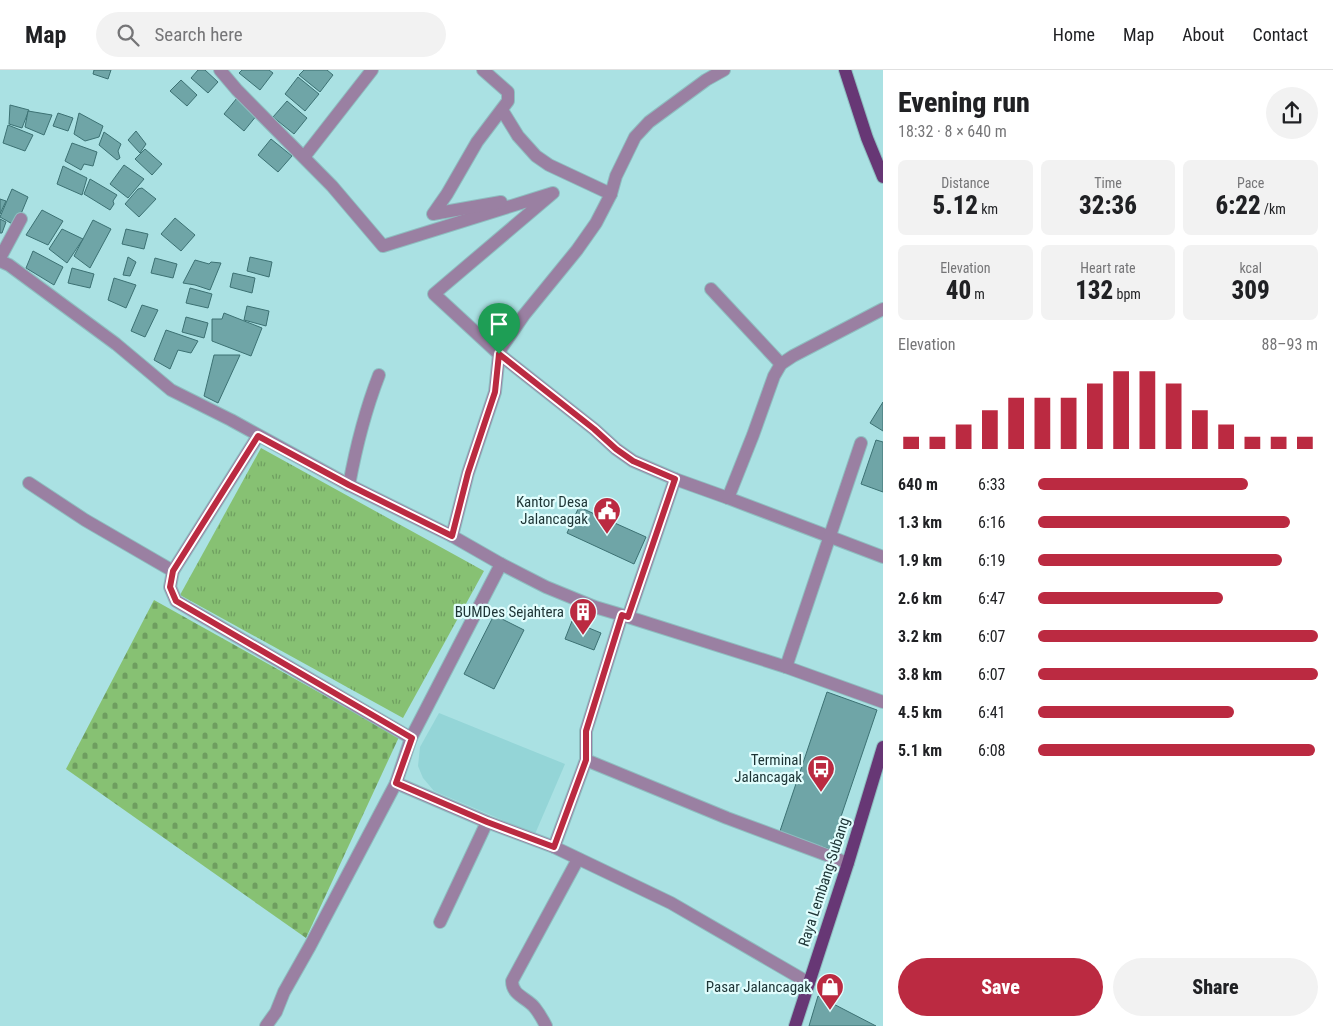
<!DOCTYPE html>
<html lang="en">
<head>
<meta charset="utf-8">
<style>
  :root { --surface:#fff; --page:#f2f2f2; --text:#202124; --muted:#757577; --line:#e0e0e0; --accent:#bb2a41 }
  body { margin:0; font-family:"Roboto Condensed",sans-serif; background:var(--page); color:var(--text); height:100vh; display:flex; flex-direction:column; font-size:19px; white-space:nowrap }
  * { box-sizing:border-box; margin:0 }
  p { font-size:16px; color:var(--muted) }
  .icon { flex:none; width:28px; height:28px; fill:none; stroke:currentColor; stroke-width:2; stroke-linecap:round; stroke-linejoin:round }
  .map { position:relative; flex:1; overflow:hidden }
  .panel { display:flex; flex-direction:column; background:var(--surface); width:450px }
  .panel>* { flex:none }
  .pin { position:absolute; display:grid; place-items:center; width:42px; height:42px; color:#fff; margin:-51px -21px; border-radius:50% 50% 50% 0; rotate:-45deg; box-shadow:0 0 5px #0007 }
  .pin .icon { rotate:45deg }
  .round { display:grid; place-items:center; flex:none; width:52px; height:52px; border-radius:26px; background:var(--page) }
  .summary { display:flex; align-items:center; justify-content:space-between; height:85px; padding:0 15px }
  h1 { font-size:28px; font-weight:800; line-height:38px }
  .metrics { display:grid; grid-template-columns:repeat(3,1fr); gap:8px; height:85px; padding:5px 15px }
  .metrics div { display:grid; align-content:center; border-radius:8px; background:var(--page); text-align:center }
  .metrics b { font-size:25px; font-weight:800 }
  .metrics small { font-size:14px; font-weight:400 }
  .metrics p { font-size:14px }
  .chart { height:140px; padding:10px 15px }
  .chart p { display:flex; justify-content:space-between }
  .chart svg { width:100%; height:90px; margin-top:5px; stroke:var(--accent); stroke-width:6 }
  .cta { display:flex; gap:10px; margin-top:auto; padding:10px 15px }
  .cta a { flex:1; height:58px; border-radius:30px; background:var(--accent); color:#fff; font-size:20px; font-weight:800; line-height:58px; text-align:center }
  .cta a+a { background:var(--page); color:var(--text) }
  ul { padding:0 15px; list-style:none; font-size:16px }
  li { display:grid; grid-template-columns:80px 60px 1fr; align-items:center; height:38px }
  li i { height:12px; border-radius:6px; background:var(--accent) }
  header { display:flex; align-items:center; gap:30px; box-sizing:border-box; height:70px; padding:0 25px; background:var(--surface); border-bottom:1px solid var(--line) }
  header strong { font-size:24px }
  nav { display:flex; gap:28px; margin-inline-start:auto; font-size:18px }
  .search { width:350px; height:45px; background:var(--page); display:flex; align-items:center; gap:12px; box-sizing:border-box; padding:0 18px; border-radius:28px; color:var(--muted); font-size:19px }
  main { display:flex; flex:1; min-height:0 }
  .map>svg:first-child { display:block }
</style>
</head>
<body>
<header>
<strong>Map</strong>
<div class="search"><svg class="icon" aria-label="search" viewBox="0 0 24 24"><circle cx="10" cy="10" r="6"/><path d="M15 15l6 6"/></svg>Search here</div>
<nav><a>Home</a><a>Map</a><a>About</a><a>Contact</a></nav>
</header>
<main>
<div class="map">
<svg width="883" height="956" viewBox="0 0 883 956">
  <defs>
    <pattern id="grass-tufts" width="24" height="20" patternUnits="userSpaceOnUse" patternTransform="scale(1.25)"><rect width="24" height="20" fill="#87c173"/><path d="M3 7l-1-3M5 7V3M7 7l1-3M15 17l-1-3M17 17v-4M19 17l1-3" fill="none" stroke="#6e9e5f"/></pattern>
    <pattern id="cemetery-stones" width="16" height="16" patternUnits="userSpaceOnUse" patternTransform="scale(1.25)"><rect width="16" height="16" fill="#87c173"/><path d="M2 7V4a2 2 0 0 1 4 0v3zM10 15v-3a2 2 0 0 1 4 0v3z" fill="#6e9e5f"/></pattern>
  </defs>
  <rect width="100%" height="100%" fill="#aae1e3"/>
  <polygon fill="#94d5d7" points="439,643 565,694 535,764 434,721 423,708 418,696 420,677"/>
  <polygon fill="url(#grass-tufts)" points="261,378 484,501 403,648 180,525"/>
  <polygon fill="url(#cemetery-stones)" points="154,530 399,667 306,868 66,699"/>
  <g fill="#6fa5a7" stroke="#3c7173">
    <polygon points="94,0 111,0 108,9 93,4"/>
    <polygon points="198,0 205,0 218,12 208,23 191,8"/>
    <polygon points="242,0 269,0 273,3 260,20 239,3"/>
    <polygon points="304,0 327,0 333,5 320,22 299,5"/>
    <polygon points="298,7 319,24 305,41 285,24"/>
    <polygon points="181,10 197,25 187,36 170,21"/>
    <polygon points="237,28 257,45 244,61 224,44"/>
    <polygon points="287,31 307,48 294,64 273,47"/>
    <polygon points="10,35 29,40 22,58 9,54"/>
    <polygon points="28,41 52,45 44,65 25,57"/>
    <polygon points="58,43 73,48 68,61 53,56"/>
    <polygon points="79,43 103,56 99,67 85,71 74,64"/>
    <polygon points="8,55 33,65 25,81 3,73"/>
    <polygon points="136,61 146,74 140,83 128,70"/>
    <polygon points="104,62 121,74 118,81 120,88 117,90 99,75"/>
    <polygon points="271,69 292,86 278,102 258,85"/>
    <polygon points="72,73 97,82 93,96 84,94 81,100 65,91"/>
    <polygon points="145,79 162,94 152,105 135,89"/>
    <polygon points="124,95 144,109 128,128 110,114"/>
    <polygon points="63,96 87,108 82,125 57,114"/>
    <polygon points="90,109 117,125 113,131 114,134 110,140 84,124"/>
    <polygon points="142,118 156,129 139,147 125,134 138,119"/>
    <polygon points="12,119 28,127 16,156 0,147"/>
    <polygon points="0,129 6,131 0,144"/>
    <polygon points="42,140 63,151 48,175 26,165"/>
    <polygon points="175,148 195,165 181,181 161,164"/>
    <polygon points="0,149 6,152 2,163 0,163"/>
    <polygon points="93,150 111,159 90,198 74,186"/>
    <polygon points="62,159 83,169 67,193 49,179"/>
    <polygon points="126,159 148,164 144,179 122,174"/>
    <polygon points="33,181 63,197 54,215 26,198"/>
    <polygon points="128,187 136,192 130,206 123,205"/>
    <polygon points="250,187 272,192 269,207 247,201"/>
    <polygon points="155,188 177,194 173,208 151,203"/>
    <polygon points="195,190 209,194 211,192 221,193 210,220 195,215 183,213"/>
    <polygon points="72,198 94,204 90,218 68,213"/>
    <polygon points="233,203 255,208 252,223 230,217"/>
    <polygon points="114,208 136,215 126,238 108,230"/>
    <polygon points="190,218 212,224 208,238 186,233"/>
    <polygon points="142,235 158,240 145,267 131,261"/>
    <polygon points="247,236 269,241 266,256 244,250"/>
    <polygon points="224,243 262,258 251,286 212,271 212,249 222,249"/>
    <polygon points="186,247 208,253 204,268 182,262"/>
    <polygon points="166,260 198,271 191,283 178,280 170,299 154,290"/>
    <polygon points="214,285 240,285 218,333 204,326"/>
    <polygon points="883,332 883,361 870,353"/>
    <polygon points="876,370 883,372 883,422 861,414"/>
    <polygon points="579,437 646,467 634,494 567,463"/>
    <polygon points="494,545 524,560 494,619 464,604"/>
    <polygon points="572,551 601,563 594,580 565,569"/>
    <polygon points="827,622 877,640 830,779 779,764"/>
    <polygon points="818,926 876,956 809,956"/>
  </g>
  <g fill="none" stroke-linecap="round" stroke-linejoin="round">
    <defs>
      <g id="minor">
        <polyline points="220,0 237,20 332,116 383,176 553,123 434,224 499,284 594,359 616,379 633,391 675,409 728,428"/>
        <polyline points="483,0 508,22 508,31 477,72 447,124 433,144 501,132"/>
        <polyline points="502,40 518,66 536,86 549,95 611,124"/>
        <polyline points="304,87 372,0"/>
        <polyline points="0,188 21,149"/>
        <polyline points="0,191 9,195 116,274 171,320 231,350 349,415 452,466 501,494 546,517 595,537 622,545 586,661 586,690 554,777"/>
        <polyline points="711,219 781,294"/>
        <polyline points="883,239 793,286 781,294 774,306 753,365 728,428 883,487"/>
        <polyline points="258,366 173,501 170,517 176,531 411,668"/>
        <polyline points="29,413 85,450 173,501"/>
        <path d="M349,415C356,377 365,341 379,305"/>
        <polyline points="452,466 468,403 495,322 499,284 502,277 524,245 577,180 596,153 611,124 616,106 635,67 649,52 706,10 724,0"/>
        <polyline points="622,545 786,597 883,632"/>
        <polyline points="628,547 675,409"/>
        <polyline points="786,597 861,373"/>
        <polyline points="586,690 727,748 848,793"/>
        <polyline points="396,713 487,752 554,777 671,833 809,913"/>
        <polyline points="440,852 487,752"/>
        <polyline points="266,956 276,942 284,922 310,876 396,713 411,668 501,494"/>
        <path d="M546,956C543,950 539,943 535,938C528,928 512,926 512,911L578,789"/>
      </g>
      <g id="major">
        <polyline points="845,0 867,68 883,107"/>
        <polyline points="795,956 848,793 883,677"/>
      </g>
    </defs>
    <use href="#minor" stroke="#8ebec0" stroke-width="14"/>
    <use href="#major" stroke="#8ebec0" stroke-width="14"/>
    <use href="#minor" stroke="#9a80a2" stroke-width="12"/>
    <use href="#major" stroke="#673775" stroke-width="12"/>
  </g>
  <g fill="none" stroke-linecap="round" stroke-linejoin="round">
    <defs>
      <polygon id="route" points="499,284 594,359 616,379 633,391 675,409 628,547 622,545 586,661 586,690 554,777 487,752 396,713 412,668 176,531 170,517 173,501 258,366 349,415 452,466 468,403 495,322"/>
    </defs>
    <use href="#route" stroke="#fff" stroke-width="10"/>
    <use href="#route" stroke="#bb2a41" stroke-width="6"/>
  </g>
  <defs>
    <symbol id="civic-pin" viewBox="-11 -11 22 30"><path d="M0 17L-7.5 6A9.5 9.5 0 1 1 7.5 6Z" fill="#bb2a41" stroke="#e1fdfd"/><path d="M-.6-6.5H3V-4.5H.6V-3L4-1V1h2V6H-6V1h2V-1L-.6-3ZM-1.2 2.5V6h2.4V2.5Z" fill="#fff"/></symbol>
    <symbol id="building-pin" viewBox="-11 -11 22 30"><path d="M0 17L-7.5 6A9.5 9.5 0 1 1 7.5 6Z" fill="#bb2a41" stroke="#e1fdfd"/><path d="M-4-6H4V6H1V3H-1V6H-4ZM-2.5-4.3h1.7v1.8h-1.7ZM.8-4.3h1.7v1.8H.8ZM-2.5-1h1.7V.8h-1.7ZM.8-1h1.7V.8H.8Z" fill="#fff"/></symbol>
    <symbol id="bus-pin" viewBox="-11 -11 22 30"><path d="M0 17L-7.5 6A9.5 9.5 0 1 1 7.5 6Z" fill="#bb2a41" stroke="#e1fdfd"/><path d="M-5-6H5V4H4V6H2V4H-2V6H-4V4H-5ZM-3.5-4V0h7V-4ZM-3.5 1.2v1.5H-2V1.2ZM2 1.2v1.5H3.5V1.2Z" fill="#fff"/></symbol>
    <symbol id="shop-pin" viewBox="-11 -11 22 30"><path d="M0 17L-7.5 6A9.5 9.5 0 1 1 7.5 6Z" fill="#bb2a41" stroke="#e1fdfd"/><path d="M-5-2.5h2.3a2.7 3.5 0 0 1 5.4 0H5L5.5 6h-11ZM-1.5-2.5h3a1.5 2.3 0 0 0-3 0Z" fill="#fff"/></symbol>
  </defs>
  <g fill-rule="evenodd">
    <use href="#civic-pin" x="591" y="425" width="32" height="43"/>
    <use href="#building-pin" x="567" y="526" width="32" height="43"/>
    <use href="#bus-pin" x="805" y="683" width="32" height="43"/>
    <use href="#shop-pin" x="814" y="901" width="32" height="43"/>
  </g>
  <g text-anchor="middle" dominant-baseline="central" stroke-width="4.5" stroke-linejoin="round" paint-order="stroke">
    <g font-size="15" fill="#1d3435" stroke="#e1fdfd" text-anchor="end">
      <text x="588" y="432">Kantor Desa<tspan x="588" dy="17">Jalancagak</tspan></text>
      <text x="564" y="542">BUMDes Sejahtera</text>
      <text x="802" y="690">Terminal<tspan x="802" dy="17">Jalancagak</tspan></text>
      <text x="811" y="917">Pasar Jalancagak</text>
    </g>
    <g font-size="15" fill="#1d3435" stroke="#e1fdfd">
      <text transform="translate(824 812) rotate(-72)">Raya Lembang-Subang</text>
    </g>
  </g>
</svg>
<div class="pin" style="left:499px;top:284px;background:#1e9e55"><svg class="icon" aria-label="arrive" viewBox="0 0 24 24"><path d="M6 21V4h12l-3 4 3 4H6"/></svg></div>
</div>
<section class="panel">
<div class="summary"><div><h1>Evening run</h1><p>18:32 · 8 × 640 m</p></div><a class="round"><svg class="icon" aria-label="share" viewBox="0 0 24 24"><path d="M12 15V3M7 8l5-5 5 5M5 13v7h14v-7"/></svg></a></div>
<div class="metrics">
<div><p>Distance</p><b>5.12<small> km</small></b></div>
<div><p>Time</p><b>32:36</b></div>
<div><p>Pace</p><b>6:22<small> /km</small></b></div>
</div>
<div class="metrics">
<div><p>Elevation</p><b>40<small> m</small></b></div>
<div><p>Heart rate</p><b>132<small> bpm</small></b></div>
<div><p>kcal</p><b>309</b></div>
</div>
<div class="chart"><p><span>Elevation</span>88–93 m</p>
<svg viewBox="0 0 160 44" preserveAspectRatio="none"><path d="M5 44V38M15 44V38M25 44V32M35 44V25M45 44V19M55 44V19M65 44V19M75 44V12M85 44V6M95 44V6M105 44V12M115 44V25M125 44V32M135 44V38M145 44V38M155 44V38"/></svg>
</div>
<ul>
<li><b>640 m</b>6:33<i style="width:75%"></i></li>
<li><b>1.3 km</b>6:16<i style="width:90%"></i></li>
<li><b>1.9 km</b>6:19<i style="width:87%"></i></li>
<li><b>2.6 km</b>6:47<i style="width:66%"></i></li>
<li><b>3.2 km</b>6:07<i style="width:100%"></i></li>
<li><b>3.8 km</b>6:07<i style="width:100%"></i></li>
<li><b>4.5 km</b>6:41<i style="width:70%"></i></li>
<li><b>5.1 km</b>6:08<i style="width:99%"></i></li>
</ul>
<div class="cta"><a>Save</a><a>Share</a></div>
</section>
</main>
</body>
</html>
